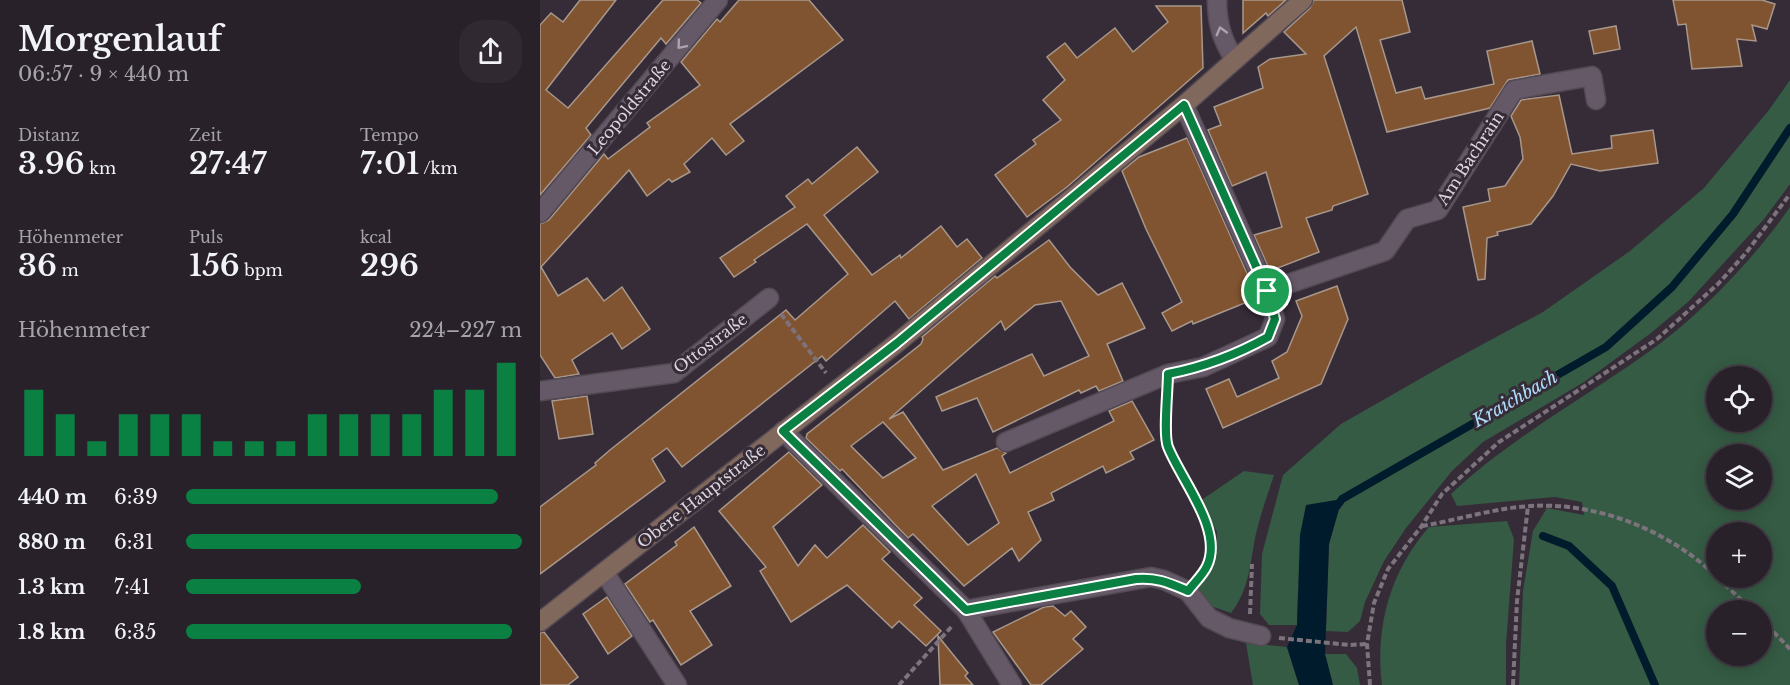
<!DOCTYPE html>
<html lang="de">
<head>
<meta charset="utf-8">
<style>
  :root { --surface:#28212a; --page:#302932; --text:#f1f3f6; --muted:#a5a3a8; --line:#443e47; --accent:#0b8043 }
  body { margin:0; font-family:"Libre Baskerville",serif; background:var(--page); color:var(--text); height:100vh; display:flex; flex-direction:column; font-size:22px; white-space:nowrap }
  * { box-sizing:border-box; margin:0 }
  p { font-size:20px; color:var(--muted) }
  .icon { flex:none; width:33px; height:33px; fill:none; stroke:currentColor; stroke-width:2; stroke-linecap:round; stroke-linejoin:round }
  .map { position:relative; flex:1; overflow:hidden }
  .panel { display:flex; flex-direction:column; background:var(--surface); width:540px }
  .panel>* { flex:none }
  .controls { position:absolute; left:1166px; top:366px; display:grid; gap:12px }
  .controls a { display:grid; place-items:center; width:66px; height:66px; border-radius:50%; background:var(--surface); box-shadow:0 3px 15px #0003,0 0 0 2px var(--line); font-size:30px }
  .pin { position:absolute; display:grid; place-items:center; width:51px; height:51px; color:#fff; margin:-26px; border:3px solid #fff; border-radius:50%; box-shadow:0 2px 6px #0007 }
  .round { display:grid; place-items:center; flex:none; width:63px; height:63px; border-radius:24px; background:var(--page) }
  .head { display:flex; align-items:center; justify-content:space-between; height:102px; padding:0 18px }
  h1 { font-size:33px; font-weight:600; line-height:45px }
  .figures { display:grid; grid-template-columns:repeat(3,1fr); gap:9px; height:102px; padding:6px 18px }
  .figures div { display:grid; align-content:center }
  .figures b { font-size:30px; font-weight:600 }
  .figures small { font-size:16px; font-weight:400 }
  .figures p { font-size:16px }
  .chart { height:168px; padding:12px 18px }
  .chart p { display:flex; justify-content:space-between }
  .chart svg { width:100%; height:108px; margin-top:6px; stroke:var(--accent); stroke-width:6 }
  ul { padding:0 18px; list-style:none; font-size:20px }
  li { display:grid; grid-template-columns:96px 72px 1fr; align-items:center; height:45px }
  li i { height:15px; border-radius:8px; background:var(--accent) }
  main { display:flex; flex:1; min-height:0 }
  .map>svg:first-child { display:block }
</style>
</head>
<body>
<main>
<section class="panel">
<div class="head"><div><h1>Morgenlauf</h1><p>06:57 · 9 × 440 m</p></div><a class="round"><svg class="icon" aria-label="share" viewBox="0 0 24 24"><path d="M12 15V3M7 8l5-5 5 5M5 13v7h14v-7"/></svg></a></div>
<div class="figures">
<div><p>Distanz</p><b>3.96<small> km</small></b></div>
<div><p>Zeit</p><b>27:47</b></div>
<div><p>Tempo</p><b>7:01<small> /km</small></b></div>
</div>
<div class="figures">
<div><p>Höhenmeter</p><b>36<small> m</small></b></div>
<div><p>Puls</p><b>156<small> bpm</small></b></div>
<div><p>kcal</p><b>296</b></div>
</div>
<div class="chart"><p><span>Höhenmeter</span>224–227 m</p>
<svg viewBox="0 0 160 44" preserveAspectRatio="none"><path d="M5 44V17M15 44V27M25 44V38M35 44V27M45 44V27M55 44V27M65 44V38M75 44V38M85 44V38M95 44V27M105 44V27M115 44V27M125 44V27M135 44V17M145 44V17M155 44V6"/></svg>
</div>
<ul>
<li><b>440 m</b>6:39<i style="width:93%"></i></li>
<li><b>880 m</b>6:31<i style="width:100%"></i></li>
<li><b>1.3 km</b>7:41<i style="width:52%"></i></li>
<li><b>1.8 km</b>6:35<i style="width:97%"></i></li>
</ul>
</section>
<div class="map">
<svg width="1250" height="685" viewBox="0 0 1250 685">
  <rect width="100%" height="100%" fill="#362c38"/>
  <g fill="#355b44" fill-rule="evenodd">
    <polygon points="1250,80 1250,184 1224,219 1148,302 1111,333 1044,382 943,442 912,471 866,528 844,561 825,602 820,621 808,632 786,631 789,544 801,499 758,594 757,625 729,625 720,614 722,554 743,475 801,424 906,364 1003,312 1090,251 1164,188 1229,110"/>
    <path d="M1250,207V685H979L983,591L993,531L1007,508L1044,515L1042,502L1015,497L917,506L911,494C974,435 1049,396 1118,345C1164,311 1218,254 1250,207ZM1176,376H1221V422H1176ZM1176,454H1221V500H1176ZM1221,532V578H1176V532ZM1221,610V656H1176V610Z"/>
    <path d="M704,471L734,475C727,496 720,516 715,538C710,565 709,590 691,613L663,603L657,590L675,559L677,532L660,501Z"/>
    <path d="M967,521L974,539L966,644V685H842C835,626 850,572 889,527Z"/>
    <polygon points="706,643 747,647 759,685 713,685"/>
    <polygon points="785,654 806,654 817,668 820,685 793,685"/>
  </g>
  <polygon fill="#001c2c" points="802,499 789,544 785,654 793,685 759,685 747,647 757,625 760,535 766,505"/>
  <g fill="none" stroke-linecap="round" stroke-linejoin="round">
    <g stroke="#001c2c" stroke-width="8">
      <polyline points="797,506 802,499 1066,347 1132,287 1193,214 1250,128"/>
      <polyline points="1003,536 1029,546 1072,586 1115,685"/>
    </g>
  </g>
  <g fill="#815431" stroke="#a8978b" stroke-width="1.5" fill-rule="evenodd">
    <polygon points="40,0 76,0 6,90 28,108 123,0 157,0 161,3 126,44 121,38 90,75 46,128 51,135 0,195 0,25 11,13 23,22"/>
    <polygon points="199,0 269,0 303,40 190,124 204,141 186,155 172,138 144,164 150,172 132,182 129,179 107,196 89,170 1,267 18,296 47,278 64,301 82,287 110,329 82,349 72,333 32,360 39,374 15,378 0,355 0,224 9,220 64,154 68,159 110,127 107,123 160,85 141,62 177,19 180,22"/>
    <polygon points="703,0 746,0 728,16 726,13 703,33"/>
    <polygon points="774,0 862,0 870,32 840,40 856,93 881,87 885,99 954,84 947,51 992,41 1000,74 968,80 950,108 847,132 816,27 784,56 828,194 793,206 792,210 766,218 779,252 730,271 714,235 742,227 726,172 692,186 668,130 681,125 674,107 723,88 718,67 730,59 766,54 744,32 770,8"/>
    <polygon points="1133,0 1222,0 1235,4 1227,29 1212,25 1216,41 1197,39 1202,66 1152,69 1146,24 1138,25"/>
    <polygon points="616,6 661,6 663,68 527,187 487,217 455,175 496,144 493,140 521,120 503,100 525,80 507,57 525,43 537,58 575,28 593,52 628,22"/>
    <polygon points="1076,26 1080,49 1054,54 1049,31"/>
    <polygon points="1019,95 1032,154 1072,148 1071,136 1113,130 1118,163 1060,171 1031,164 1013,196 991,224 957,232 958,235 947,238 945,279 938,280 923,207 950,201 948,189 965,186 983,159 980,137 971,116 981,100"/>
    <polygon points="647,138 710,280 706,282 712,300 653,324 652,321 632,331 622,313 642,302 606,229 582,171 599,157"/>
    <polygon points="317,147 338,172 284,215 332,275 360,255 361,258 401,226 417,247 427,239 442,258 369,319 355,301 286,361 282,356 142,467 127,448 112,459 125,481 0,574 0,507 56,465 55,463 70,450 246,310 255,320 308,274 267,224 214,260 216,262 194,277 180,258 255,207 246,196 268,179 272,184"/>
    <path d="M509,240L530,267L558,295L582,283L605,328L567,344L583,381L559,391L556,386L541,393L539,390L453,432L437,398L402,411L396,397L492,354L504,376L549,356L521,301L495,305L465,330L461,321L349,419L363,412L403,470L457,448L466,453L462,456L470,473L574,421L569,411L592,401L614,440L590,452L594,459L566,473L563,466L511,493L514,500L488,512L501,540L479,561L472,548L424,586L373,534L368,538L302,469L300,471L266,438L267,434L381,344L383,339L382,337L455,276L457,278ZM343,422L376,458L343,478L311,446ZM436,474L459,523L428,545L392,506Z"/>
    <polygon points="797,286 808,319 781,384 683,428 666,389 689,379 697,397 739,378 732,361 747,352 762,316 756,301"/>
    <polygon points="47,396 53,434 19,439 12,401"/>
    <polygon points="249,452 282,485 233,527 258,566 275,545 287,558 323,525 350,552 342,559 382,598 374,605 401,631 386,646 359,621 352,628 307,585 251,622 220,571 226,567 179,511"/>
    <polygon points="154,527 191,586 150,611 172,645 141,665 113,620 110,622 85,584 137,545 135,542"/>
    <polygon points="67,597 92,636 68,654 43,614"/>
    <polygon points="513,606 525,616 531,611 546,627 533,639 543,649 501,685 491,685 453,632 504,607"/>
    <polygon points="4,632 38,677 28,685 0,685 0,633"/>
    <polygon points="398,636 428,673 425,676 433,685 400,685"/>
  </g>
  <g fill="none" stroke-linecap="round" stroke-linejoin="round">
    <defs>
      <g id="street">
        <path d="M677,0C677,24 682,40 695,60"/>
        <polyline points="644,105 727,291"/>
        <polyline points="0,213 178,0"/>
        <polyline points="0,391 134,373 229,298"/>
        <polyline points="243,431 426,610 611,577 624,580 648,591 669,618 689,628 721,636"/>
        <polyline points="466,442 628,374 663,367 728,337 735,319 727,291 845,251 867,219 898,210 974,90 1052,76 1056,100"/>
        <polyline points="64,572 137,685"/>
        <polyline points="426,610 472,685"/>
      </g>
      <polyline id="secondary" points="0,622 357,343 644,105 763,0"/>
    </defs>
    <use href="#street" stroke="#534a54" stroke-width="21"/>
    <use href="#secondary" stroke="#534a54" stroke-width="21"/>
    <g stroke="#7c737d" stroke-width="4" stroke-dasharray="6 3" stroke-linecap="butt">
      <polyline points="241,314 286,373"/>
      <path d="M628,396C628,411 623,433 628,447C643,487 692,535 659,577"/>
      <path d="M882,526C917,520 955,508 991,506C1057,502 1128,530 1176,576"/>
      <polyline points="1178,578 1212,610"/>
      <polyline points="710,614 712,564"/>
      <polyline points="1221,619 1250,649"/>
      <polyline points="739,638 810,645 827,644"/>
      <polyline points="359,685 413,625"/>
      <polyline points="830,685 827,644 834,603 848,569 881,527 902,494 959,442 1117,339 1178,284 1206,253 1250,194"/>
      <polyline points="973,685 977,601 988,506"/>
    </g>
    <use href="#street" stroke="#655967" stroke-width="18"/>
    <use href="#secondary" stroke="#81685d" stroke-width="18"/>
  </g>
  <defs><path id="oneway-chevron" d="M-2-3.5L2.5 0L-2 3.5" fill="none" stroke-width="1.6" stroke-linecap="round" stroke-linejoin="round" transform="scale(1.5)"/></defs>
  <g stroke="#aca3ae">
    <use href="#oneway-chevron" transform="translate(681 31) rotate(-105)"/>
    <use href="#oneway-chevron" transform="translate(141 45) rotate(130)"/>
  </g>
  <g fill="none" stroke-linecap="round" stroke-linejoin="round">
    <defs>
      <path id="route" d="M644,105L727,291L735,319L728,337C696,355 664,367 628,374C628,390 623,435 628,447C641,480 684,530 667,566C663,575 654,583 648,591C629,583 616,577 596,579L426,610L243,431L357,343Z"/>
    </defs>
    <use href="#route" stroke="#fff" stroke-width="12"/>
    <use href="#route" stroke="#0b8043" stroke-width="8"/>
  </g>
  <g text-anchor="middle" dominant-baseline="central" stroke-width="6" stroke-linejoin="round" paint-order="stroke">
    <g font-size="16" fill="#dcd5dd" stroke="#362c38">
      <text transform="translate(89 107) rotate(-50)">Leopoldstraße</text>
      <text transform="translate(930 158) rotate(-57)">Am Bachrain</text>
      <text transform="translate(170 343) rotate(-37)">Ottostraße</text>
      <text transform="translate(161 496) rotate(-38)">Obere Hauptstraße</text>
    </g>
    <g font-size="18" font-style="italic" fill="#addbfb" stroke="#362c38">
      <text transform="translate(975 399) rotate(-30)">Kraichbach</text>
    </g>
  </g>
</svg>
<div class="controls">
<a><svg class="icon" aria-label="locate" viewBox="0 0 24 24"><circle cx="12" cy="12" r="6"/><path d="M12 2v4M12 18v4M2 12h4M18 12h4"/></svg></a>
<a><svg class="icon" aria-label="layers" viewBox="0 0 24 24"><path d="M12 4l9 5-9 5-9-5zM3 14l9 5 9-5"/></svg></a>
<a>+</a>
<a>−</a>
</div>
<div class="pin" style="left:727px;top:291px;background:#1e9e55"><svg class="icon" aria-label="arrive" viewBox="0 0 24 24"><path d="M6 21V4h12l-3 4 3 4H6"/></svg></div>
</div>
</main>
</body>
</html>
